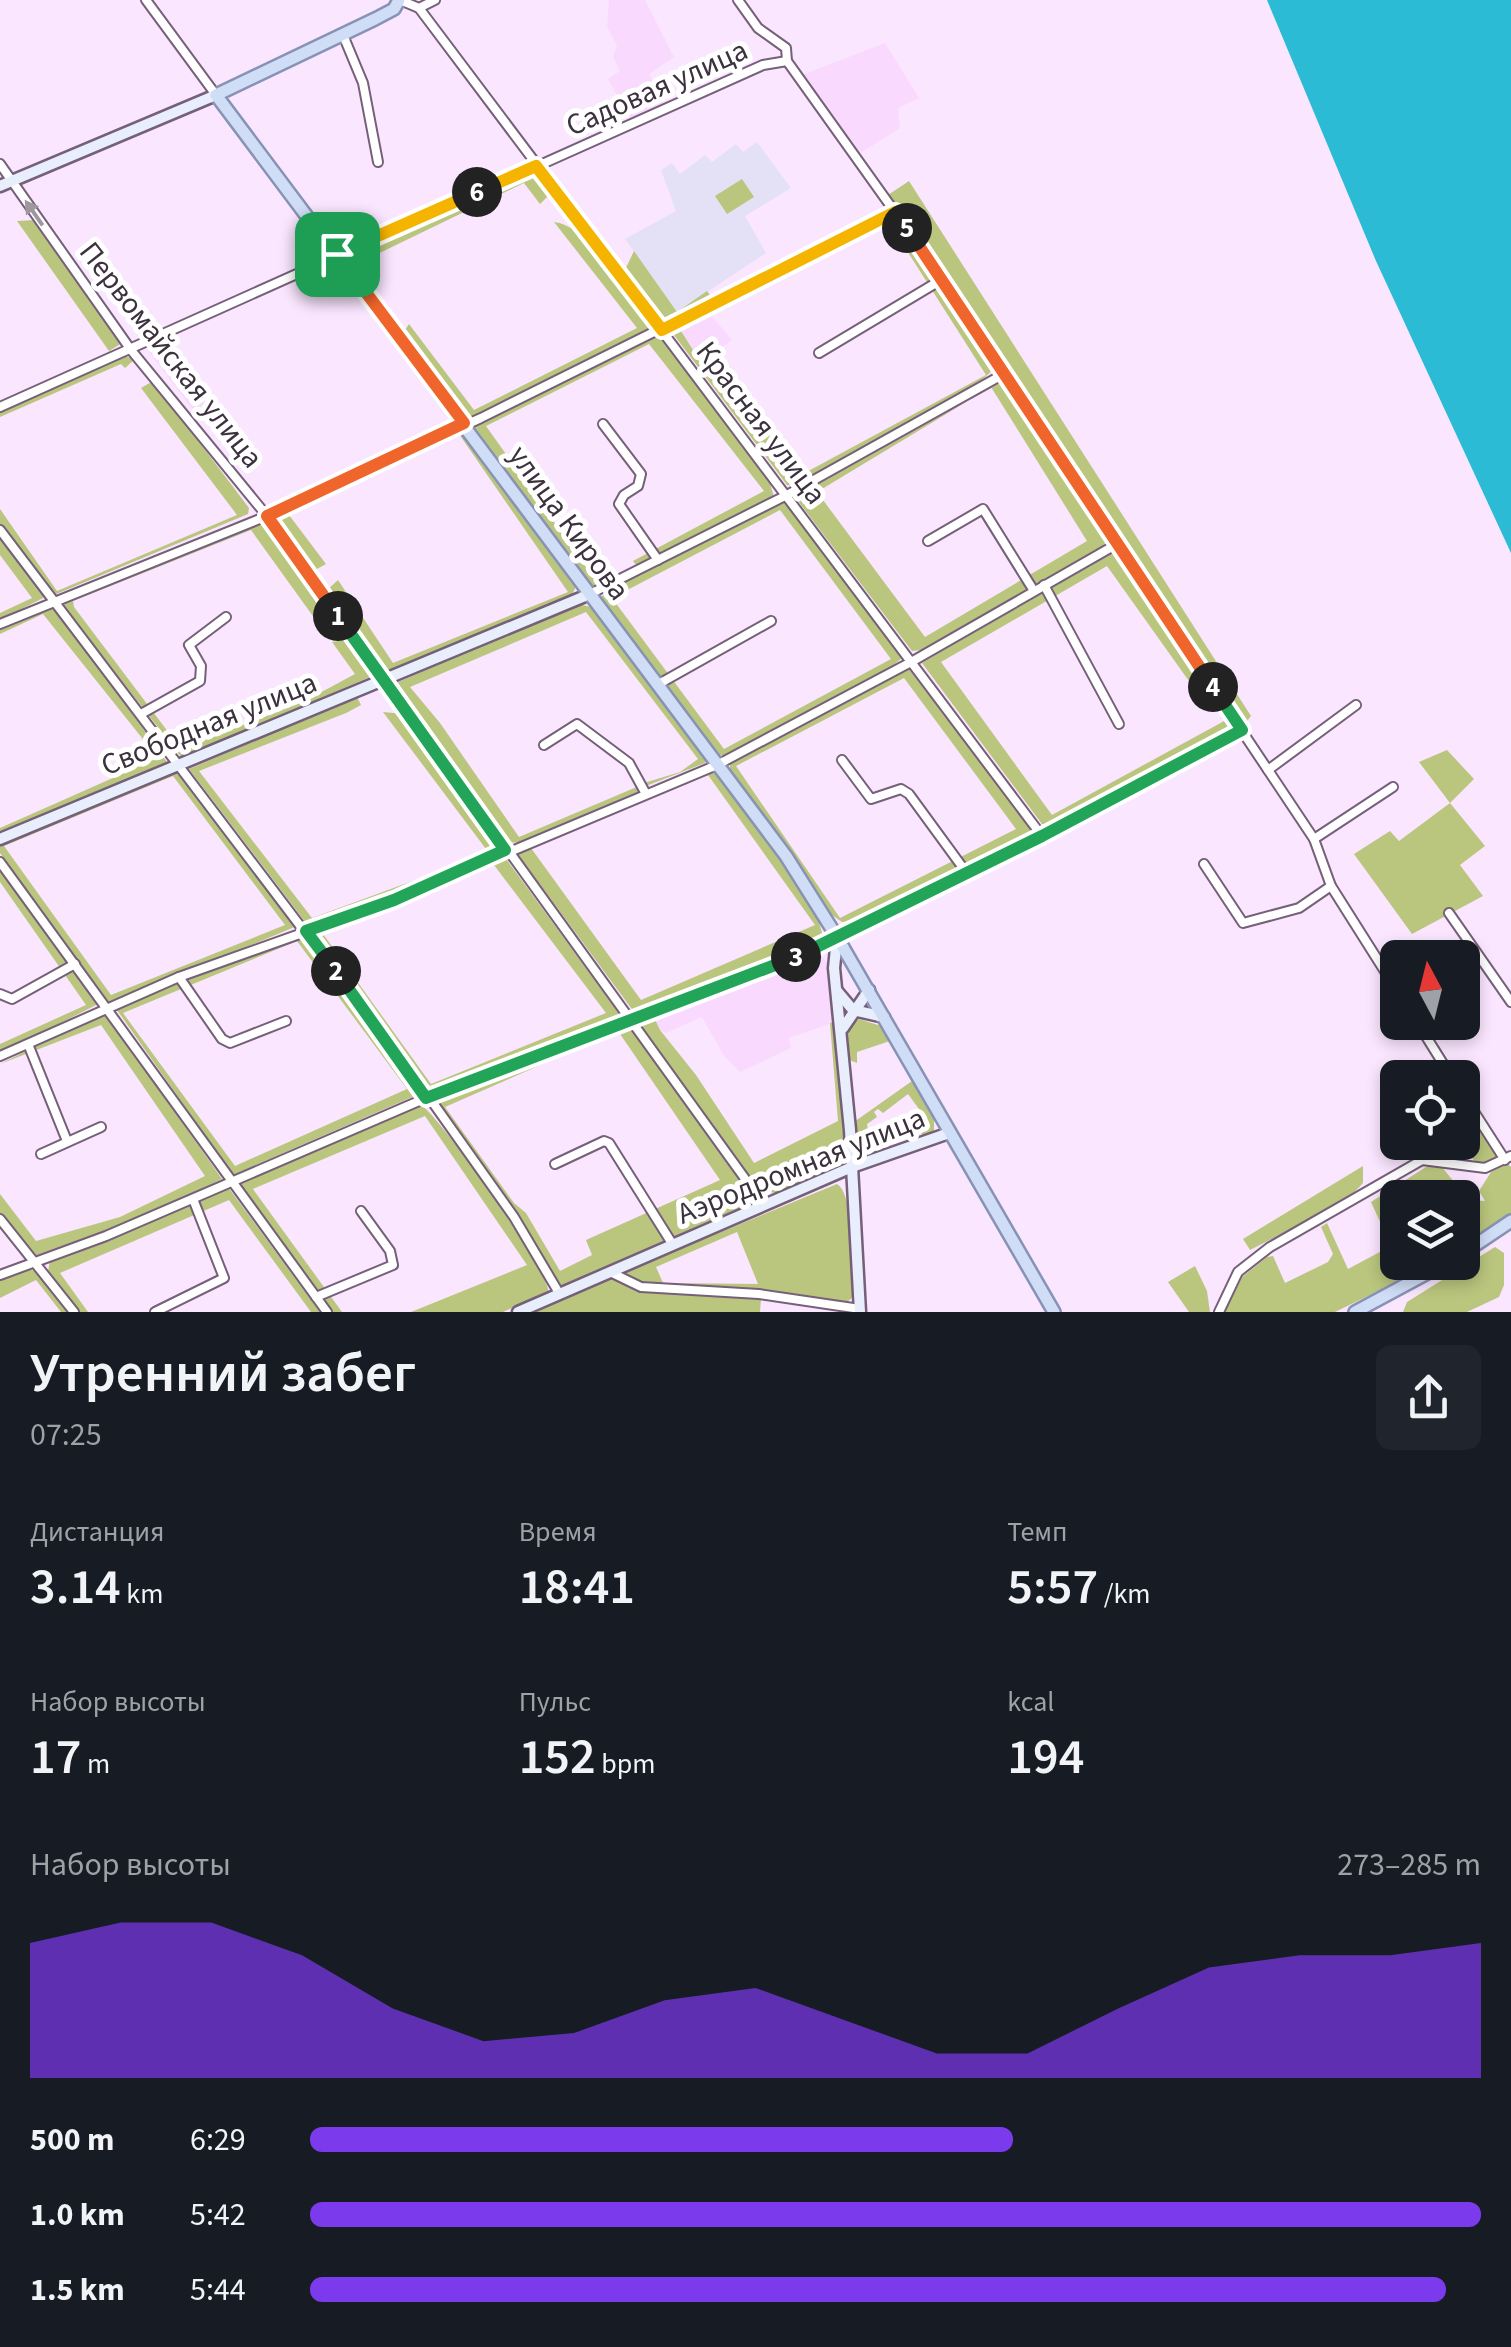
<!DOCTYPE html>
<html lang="ru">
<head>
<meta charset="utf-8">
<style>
  :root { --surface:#171b24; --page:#20242c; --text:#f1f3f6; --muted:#9ea1a6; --accent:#7c3aed }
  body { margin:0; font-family:"Source Sans 3",sans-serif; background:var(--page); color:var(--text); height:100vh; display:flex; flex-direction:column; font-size:38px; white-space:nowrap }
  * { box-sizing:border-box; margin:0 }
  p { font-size:32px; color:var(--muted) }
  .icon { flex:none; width:55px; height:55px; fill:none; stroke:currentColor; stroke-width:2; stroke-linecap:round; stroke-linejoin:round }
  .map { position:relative; height:1312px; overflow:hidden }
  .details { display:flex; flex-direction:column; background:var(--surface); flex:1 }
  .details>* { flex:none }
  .needle { width:65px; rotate:353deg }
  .controls { position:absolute; left:1380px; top:940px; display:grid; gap:20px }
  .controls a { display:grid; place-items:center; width:100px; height:100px; border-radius:15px; background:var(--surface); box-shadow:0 5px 15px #0003; font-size:50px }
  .pin { position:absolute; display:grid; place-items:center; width:85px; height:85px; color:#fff; margin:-42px; border-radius:20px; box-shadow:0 5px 15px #0006 }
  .km { position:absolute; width:50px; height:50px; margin:-25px; border-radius:50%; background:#222; color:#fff; font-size:28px; line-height:50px; text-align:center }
  .round { display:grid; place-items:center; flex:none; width:105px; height:105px; border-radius:15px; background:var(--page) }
  .overview { display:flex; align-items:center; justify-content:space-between; height:170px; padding:0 30px }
  h1 { font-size:55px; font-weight:600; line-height:75px }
  .stats { display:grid; grid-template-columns:repeat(3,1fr); gap:15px; height:170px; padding:10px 30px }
  .stats div { display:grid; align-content:center }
  .stats b { font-size:50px; font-weight:600 }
  .stats small { font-size:28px; font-weight:400 }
  .stats p { font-size:28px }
  .chart { height:280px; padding:20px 30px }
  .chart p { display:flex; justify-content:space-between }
  .chart svg { width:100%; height:180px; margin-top:10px; fill:var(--accent); opacity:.7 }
  ul { padding:0 30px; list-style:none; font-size:32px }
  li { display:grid; grid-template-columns:160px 120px 1fr; align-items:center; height:75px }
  li i { height:25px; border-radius:12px; background:var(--accent) }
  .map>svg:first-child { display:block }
</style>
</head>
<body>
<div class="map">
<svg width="1511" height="1312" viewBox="0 0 1511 1312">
  <rect width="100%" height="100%" fill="#fae6fe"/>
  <g fill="#f9dafe">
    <polygon points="609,0 645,0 674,57 649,74 665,106 632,122 608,79 620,71 613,56 617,46 607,26"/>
    <polygon points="885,43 919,98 898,108 900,128 859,154 802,75"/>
    <polygon points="709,313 732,340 701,362 680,331"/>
    <polygon points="158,345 208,405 196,414 149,352"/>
    <polygon points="819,954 828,963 835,1022 789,1038 791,1048 740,1072 724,1056 702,1017 666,1033 660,1030 652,1013"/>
  </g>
  <polygon fill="#e4e1f7" points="757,142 791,188 745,216 766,253 677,312 625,239 676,211 661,170 672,163 680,174 705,155 712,162 736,144 743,152"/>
  <g fill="#bac67e" fill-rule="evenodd">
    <polygon points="527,173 535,173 550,194 540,204 524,183 361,262 355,260 360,251"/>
    <polygon points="742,179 754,197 727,214 715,196"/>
    <polygon points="909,181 1251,716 1243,726 888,195"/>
    <path d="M895,218L994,369L975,386L795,486L787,485L674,335L676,328ZM890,224L986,375L801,475L710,356L700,361L681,331Z"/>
    <polygon points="35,220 122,343 109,351 17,221"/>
    <path d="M554,222C594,227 628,299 655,327L470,418L405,330L409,324L474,410L637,328Z"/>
    <polygon points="634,251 677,312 707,291 713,299 662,321 625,270"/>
    <polygon points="659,333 769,480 774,497 637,566 633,561 764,491 649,344 486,426 596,581 611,573 614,577 593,588 472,426"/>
    <polygon points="124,356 135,359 125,368 121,364 0,417 0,411"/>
    <polygon points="153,381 249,508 248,514 54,595 0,525 0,509 57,591 237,515 141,388"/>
    <path d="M1000,383L1014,396L1106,534V542L1098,551L922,650L912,651L798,501L799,495ZM991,387L1087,541L925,637L817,492Z"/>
    <polygon points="463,431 576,586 571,598 385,672 326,591 338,580 393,663 568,592 459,434"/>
    <polygon points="400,459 289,515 326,564 315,570 309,566 276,521 277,516"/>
    <path d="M780,501L787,502L902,658L883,674L724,756L714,753L600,598L614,585ZM780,510L891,659L724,749L612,598Z"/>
    <polygon points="260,521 330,612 315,619 251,530 73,601 74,607 181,749 303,702 355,674 332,642 350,639 372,676 182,758 64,607 65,601"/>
    <polygon points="0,535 47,596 0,620 0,613 32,598 0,555"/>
    <path d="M1107,553H1117L1127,562L1233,725L1222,736L1051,824H1042L922,663ZM1107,566L1206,705L1214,701L1226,720L1052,815L941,662Z"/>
    <polygon points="578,604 596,608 705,757 705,763 646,786 644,783 680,772 698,759 586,612 410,687 440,723 519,837 639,786 637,794 521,842 506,843 395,688 396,683"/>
    <polygon points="54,605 167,762 0,835 0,828 158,758 43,614 0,634 0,628"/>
    <path d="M909,669L1030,827V836L853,921L842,922L832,915L730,771V764ZM904,678L1016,829L840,918L736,766Z"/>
    <polygon points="357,697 361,705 346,713 199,771 312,918 445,869 486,849 383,712 404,714 496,848 448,875 309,927 189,769"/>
    <polygon points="1447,750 1474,779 1450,803 1485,846 1460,865 1483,896 1412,934 1354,854 1390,831 1399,841 1450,803 1419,762"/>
    <path d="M177,768L297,926L110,1004L0,853V841ZM173,776L285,925L111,995L4,846Z"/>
    <path d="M715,769C744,810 817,891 823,938L634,1012L516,852ZM708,775L815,925L641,1000L531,848Z"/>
    <path d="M504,856L621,1016L428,1091L315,936L317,930ZM494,865L606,1013L431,1084L323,934Z"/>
    <polygon points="0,868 98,1004 0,1054 0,1044 86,1005 0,882"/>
    <path d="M304,935L364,1011L419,1094L233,1175L117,1010L174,983ZM297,941L407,1089L235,1166L123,1013Z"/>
    <polygon points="652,1013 660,1030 696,1075 754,1163 838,1121 830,1023 835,1022 844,1143 840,1153 815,1176 775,1193 759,1190 642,1027"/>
    <polygon points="99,1015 105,1015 112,1023 222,1179 154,1213 34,1256 0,1213 0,1194 36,1241 120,1217 205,1176 101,1025 0,1064"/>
    <polygon points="859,1019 881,1026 890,1041 857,1052 857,1063 847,1059 845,1032"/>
    <path d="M626,1026L634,1030L755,1201L560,1286L523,1224L436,1108V1100ZM618,1031L720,1180L586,1240L592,1255L560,1271L526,1213L514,1203L445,1107Z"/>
    <polygon points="912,1081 934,1120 934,1131 924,1136 915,1129 927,1120 908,1094 883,1113 878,1109 874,1112 877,1117 867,1124 871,1155 862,1156 854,1122"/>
    <path d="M421,1105C440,1116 551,1274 548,1291L503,1312H411L527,1265L425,1116L253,1189L342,1312H333L240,1186L242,1181Z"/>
    <polygon points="1473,1117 1499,1156 1501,1161 1480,1165 1469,1156 1463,1129"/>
    <polygon points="1507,1163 1511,1167 1511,1213 1463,1245 1462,1198 1398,1198 1398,1262 1436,1263 1335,1312 1225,1312 1242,1277 1267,1257 1273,1256 1285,1283 1328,1262 1333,1254 1321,1227 1327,1223 1348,1269 1391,1246 1371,1202 1426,1167 1441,1166 1469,1200 1485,1201 1479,1191 1491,1172"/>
    <polygon points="1363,1166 1363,1183 1346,1201 1250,1250 1243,1239"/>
    <path d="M837,1184C855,1195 853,1273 854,1296L845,1304L642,1285L619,1274ZM737,1232L758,1284L663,1283L656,1267Z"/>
    <polygon points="228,1187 320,1312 311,1312 229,1200 60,1273 88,1312 77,1312 48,1272 50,1260"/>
    <polygon points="1495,1247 1504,1253 1504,1285 1499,1297 1467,1312 1403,1312 1407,1302"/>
    <polygon points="1195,1266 1207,1291 1210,1312 1189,1312 1168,1282"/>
    <polygon points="26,1267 44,1276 70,1312 61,1312 36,1280 0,1298 0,1279"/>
    <polygon points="611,1278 635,1289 761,1298 760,1312 528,1312"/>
  </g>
  <polygon fill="#2bbbd5" points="1267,0 1511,0 1511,553 1376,261"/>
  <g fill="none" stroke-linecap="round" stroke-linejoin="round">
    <defs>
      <g id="street">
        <polyline points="146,0 216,95"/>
        <polyline points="400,0 419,8 1042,836"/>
        <polyline points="738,0 758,28 786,48 787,61 907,229 1314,839 1331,886 1398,992"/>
        <polyline points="419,8 435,0"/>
        <polyline points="343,35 363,83 378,162"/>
        <polyline points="0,164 131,350 267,516 764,1205"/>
        <polyline points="819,353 941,280"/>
        <polyline points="0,407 763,65 787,61"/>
        <polyline points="603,424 641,474 638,486 624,495 619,504 658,560"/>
        <polyline points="0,530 414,1076 514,1217 559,1293"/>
        <polyline points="928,541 983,509 1034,591"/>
        <polyline points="1044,585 1119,724"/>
        <polyline points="590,594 787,495 1002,375"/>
        <polyline points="0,624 267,516 481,418 895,212"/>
        <polyline points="657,685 771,621"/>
        <polyline points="141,714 200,681 201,666 189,645 226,617"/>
        <polyline points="544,745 577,724 629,763 646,794"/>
        <polyline points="842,760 871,799 901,789 909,794 966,872"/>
        <polyline points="1268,770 1356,705"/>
        <polyline points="1314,839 1393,787"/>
        <polyline points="0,862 327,1312"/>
        <polyline points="1204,864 1243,923 1299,908 1331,886"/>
        <polyline points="1449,913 1511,1002"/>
        <polyline points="179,977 222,1039 230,1043 286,1021"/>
        <polyline points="0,994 12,999 75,964"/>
        <polyline points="1417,1022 1452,1078"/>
        <polyline points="28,1044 67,1141"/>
        <polyline points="0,1056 179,977 395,900 717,765 913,661 1117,544"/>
        <polyline points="1462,1093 1505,1160"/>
        <polyline points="41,1154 101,1127"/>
        <polyline points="1422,1160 1441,1142"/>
        <polyline points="555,1164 604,1141 609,1143 673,1245"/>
        <polyline points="0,1219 74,1312"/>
        <polyline points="610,1272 641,1287 759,1294 860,1309"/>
        <polyline points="0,1275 106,1236 426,1098 814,950 1242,730"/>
        <polyline points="316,1297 393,1265 390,1251 361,1211"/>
        <polyline points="155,1312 224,1278 193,1199"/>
        <polyline points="1219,1312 1238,1272 1270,1247 1422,1160 1485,1168 1511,1156"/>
      </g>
      <g id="secondary">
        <polyline points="0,186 216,95"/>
        <polyline points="0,839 590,594"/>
        <polyline points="837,938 834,968 850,1130 860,1312"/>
        <polyline points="837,991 853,1010 884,1017"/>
        <polyline points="843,1028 869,990"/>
        <polyline points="518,1312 852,1167 949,1133"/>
      </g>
      <g id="primary">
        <polyline points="399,0 394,9 375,19 216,95 786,856 837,937 1054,1312"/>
        <polyline points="1462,1254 1511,1221"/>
        <polyline points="1355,1312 1448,1262"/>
      </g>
    </defs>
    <use href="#street" stroke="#765f79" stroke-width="12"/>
    <use href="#secondary" stroke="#765f79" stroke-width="15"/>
    <use href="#primary" stroke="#8892b3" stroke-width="16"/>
    <use href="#street" stroke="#fff" stroke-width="8"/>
    <use href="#secondary" stroke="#e8eefb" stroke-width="10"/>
    <use href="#primary" stroke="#d0ddf7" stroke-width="11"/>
  </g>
  <defs><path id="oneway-solid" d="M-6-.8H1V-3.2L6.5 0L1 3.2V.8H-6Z" transform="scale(2.5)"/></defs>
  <use fill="#9e989e" href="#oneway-solid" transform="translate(34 213) rotate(-125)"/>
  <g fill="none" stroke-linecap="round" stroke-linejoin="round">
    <defs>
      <polyline id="split-1" points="337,254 464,423 267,516 338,616"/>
      <polyline id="split-2" points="336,971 306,931 394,900 505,850 338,616"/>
      <polyline id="split-3" points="336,971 426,1098 796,957"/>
      <polyline id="split-4" points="796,957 1042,836 1242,730 1213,687"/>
      <polyline id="split-5" points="907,228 1213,687"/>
      <polyline id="split-6" points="477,192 536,166 662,330 895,212 907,228"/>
      <polyline id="split-7" points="337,254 477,192"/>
    </defs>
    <use href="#split-1" stroke="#fff" stroke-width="20"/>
    <use href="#split-2" stroke="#fff" stroke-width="20"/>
    <use href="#split-3" stroke="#fff" stroke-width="20"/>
    <use href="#split-4" stroke="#fff" stroke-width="20"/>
    <use href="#split-5" stroke="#fff" stroke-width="20"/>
    <use href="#split-6" stroke="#fff" stroke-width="20"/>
    <use href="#split-7" stroke="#fff" stroke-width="20"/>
    <use href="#split-1" stroke="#f0652b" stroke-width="12"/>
    <use href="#split-2" stroke="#22a559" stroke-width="12"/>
    <use href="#split-3" stroke="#22a559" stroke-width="12"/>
    <use href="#split-4" stroke="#22a559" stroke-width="12"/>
    <use href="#split-5" stroke="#f0652b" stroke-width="12"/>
    <use href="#split-6" stroke="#f5b400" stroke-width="12"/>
    <use href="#split-7" stroke="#f5b400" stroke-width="12"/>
  </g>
  <g text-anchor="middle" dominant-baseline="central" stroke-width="10" stroke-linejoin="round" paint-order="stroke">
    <g font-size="30" fill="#3c323e" stroke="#fff">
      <text transform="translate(657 88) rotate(-24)">Садовая улица</text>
      <text transform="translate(171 355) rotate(52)">Первомайская улица</text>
      <text transform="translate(761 423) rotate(53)">Красная улица</text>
      <text transform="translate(569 523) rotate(54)">улица Кирова</text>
      <text transform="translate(209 724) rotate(-22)">Свободная улица</text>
      <text transform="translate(801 1166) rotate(-22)">Аэродромная улица</text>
    </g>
  </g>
</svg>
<div class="controls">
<a><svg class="needle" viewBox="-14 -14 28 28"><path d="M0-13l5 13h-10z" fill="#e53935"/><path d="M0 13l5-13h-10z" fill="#9ea1a6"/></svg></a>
<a><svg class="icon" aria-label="locate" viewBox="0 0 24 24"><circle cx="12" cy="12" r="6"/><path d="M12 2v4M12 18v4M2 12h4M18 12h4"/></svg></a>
<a><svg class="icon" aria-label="layers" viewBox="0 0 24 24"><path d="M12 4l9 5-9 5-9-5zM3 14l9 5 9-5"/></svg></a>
</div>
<div class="pin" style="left:337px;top:254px;background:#1e9e55"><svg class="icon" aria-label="arrive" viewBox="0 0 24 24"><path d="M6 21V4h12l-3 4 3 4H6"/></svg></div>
<b class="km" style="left:338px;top:616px">1</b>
<b class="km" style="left:336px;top:971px">2</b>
<b class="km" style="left:796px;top:957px">3</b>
<b class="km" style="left:1213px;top:687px">4</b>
<b class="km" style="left:907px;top:228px">5</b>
<b class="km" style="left:477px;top:192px">6</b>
</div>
<section class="details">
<div class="overview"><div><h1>Утренний забег</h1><p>07:25</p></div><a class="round"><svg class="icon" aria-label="share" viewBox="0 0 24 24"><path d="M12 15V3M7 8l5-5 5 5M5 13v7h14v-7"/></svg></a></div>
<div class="stats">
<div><p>Дистанция</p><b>3.14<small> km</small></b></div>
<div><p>Время</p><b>18:41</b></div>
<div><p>Темп</p><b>5:57<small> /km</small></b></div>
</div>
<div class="stats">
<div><p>Набор высоты</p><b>17<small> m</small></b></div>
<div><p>Пульс</p><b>152<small> bpm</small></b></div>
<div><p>kcal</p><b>194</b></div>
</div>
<div class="chart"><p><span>Набор высоты</span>273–285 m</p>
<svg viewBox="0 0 160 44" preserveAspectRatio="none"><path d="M0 44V11L10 6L20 6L30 14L40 27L50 35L60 33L70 25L80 22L90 30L100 38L110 38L120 27L130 17L140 14L150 14L160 11V44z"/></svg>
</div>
<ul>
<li><b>500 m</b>6:29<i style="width:60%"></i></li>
<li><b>1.0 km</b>5:42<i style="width:100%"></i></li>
<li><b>1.5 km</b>5:44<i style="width:97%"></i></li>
</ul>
</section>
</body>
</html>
